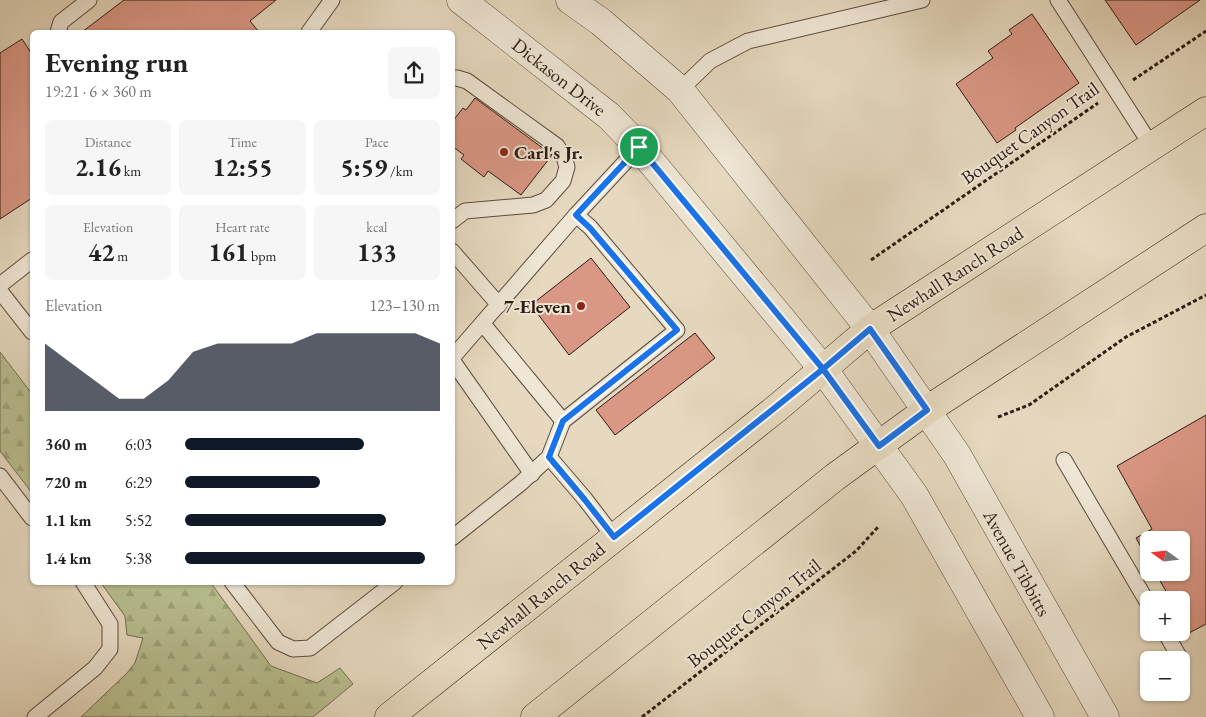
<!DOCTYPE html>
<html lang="en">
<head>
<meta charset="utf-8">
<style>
  :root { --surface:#fff; --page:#f6f6f6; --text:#222; --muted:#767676; --accent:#111827 }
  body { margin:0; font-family:"EB Garamond",serif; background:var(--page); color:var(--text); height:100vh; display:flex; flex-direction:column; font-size:19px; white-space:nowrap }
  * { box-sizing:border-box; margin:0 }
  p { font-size:16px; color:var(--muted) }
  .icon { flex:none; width:28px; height:28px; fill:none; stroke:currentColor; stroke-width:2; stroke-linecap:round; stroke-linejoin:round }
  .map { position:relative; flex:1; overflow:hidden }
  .panel { position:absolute; left:30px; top:30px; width:425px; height:555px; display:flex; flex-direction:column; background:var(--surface); border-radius:8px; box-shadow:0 1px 4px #0004 }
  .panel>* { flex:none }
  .needle { width:32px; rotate:285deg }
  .controls { position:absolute; left:1140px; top:531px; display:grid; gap:10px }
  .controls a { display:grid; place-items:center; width:50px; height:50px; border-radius:8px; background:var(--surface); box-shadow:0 1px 4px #0004; font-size:25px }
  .pin { position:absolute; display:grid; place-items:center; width:42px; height:42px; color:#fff; margin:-21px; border:2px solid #fff; border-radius:50%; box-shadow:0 1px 5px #0007 }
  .round { display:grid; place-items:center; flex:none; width:52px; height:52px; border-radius:8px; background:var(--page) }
  .head { display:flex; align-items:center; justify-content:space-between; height:85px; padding:0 15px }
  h1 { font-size:28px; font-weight:700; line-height:38px }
  .metrics { display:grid; grid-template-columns:repeat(3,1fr); gap:8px; height:85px; padding:5px 15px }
  .metrics div { display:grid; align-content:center; border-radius:8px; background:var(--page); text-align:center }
  .metrics b { font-size:25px; font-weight:700 }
  .metrics small { font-size:14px; font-weight:400 }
  .metrics p { font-size:14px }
  .chart { height:140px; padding:10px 15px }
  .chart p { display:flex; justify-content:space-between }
  .chart svg { width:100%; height:90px; margin-top:5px; fill:var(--accent); opacity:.7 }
  ul { padding:0 15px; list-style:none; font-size:16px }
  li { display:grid; grid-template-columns:80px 60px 1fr; align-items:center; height:38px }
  li i { height:12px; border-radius:6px; background:var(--accent) }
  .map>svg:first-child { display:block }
</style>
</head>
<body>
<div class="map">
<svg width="1206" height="717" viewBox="0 0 1206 717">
  <defs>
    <pattern id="forest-firs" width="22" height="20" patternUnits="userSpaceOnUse" patternTransform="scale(1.25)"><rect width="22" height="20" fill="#b8be8f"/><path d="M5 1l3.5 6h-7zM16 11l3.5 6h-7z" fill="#9ea37a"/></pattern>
  </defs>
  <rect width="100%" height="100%" fill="#e6d9bf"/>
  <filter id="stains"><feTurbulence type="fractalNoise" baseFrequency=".004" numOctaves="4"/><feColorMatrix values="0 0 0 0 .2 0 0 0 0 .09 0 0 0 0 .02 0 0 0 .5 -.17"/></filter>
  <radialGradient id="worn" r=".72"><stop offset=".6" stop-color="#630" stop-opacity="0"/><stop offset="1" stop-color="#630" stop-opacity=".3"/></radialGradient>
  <g fill="url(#forest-firs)" stroke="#736d51">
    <polygon points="0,352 32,394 32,493 0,451"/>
    <polygon points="180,583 211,583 271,666 317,683 340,668 353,684 313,717 81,717 127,673 135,663 143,638 127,635 125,616 101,583"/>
  </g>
  <g fill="#db9785" stroke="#2e1c13">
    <polygon points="124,0 276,0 250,21 259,32 82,32"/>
    <polygon points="1105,0 1200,0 1136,45"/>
    <polygon points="1032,14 1079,83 1015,128 1016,130 997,143 956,84 993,58 988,51 1012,34 1009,30"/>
    <polygon points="22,39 32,54 32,198 0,219 0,53"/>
    <polygon points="475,98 552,155 521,195 488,171 484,177 461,159 464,155 452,146 452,122 463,108 466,110"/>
    <polygon points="591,258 630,307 569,355 531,305"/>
    <polygon points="695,333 715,358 615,435 596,410"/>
    <polygon points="1206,415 1206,624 1189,633 1181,619 1181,600 1171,600 1155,572 1181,572 1181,540 1149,540 1149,561 1136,538 1152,529 1117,466"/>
  </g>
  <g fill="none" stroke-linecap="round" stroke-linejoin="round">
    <defs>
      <g id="service">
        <polyline points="1058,0 1151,145"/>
        <polyline points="58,32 61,22 89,0"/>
        <polyline points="309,32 332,0"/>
        <polyline points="452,78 457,78 467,81 557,146 564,157 567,167 563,181 546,200 533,205 465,211 452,221"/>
        <polyline points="680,90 710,61 748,41 922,0"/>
        <polyline points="452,251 499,305"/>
        <polyline points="0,285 32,260"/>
        <polyline points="0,291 32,332"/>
        <polyline points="483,324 563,421 677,330 590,227 576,215"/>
        <polyline points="452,358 576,215 639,147"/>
        <polyline points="452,360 532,474"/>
        <polyline points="549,457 585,499 614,537"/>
        <polyline points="1064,460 1149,605"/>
        <polyline points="0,476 32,518"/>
        <polyline points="452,538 521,483 549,457 563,421"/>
        <polyline points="232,582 278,642 293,649 310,648 395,582"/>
        <polyline points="1165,632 1181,660"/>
        <polyline points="35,717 95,668 110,649 110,624 83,582"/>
      </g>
      <g id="tertiary">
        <polyline points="461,0 609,116 639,147 823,369 914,495 1040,717"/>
        <polyline points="570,0 601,22 680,90 870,329 957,455 1105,717"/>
      </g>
      <g id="primary">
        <polyline points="389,717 777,408 870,329 1206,111"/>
        <polyline points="535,717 835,477 927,410 1206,228"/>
      </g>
    </defs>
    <use href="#service" stroke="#5c4b3e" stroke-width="17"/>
    <use href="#tertiary" stroke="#5c4b3e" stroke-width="29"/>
    <use href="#primary" stroke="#2e1c13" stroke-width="29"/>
    <g stroke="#2e1c13" stroke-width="3" stroke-dasharray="4 2.5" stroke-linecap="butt">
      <polyline points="1133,80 1206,31"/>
      <polyline points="871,260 1098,103"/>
      <polyline points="998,417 1029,405 1126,337 1206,295"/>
      <polyline points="642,717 856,551 879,526"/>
    </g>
    <use href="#service" stroke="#efe6d5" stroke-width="15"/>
    <use href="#tertiary" stroke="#efe6d5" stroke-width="28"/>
    <use href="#primary" stroke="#e6d9bf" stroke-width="28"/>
  </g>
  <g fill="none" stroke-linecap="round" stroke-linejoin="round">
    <defs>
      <polyline id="route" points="639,147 576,215 590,228 677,330 563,421 549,457 585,500 614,537 823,369 879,446 927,410 870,329 823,369 639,147"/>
    </defs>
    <use href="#route" stroke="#fff" stroke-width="10"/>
    <use href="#route" stroke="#1a73e8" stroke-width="6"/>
  </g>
  <g fill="#8f2418" stroke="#efe6d5" stroke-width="2">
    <circle cx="504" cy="152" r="5"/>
    <circle cx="581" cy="306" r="5"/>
  </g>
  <g text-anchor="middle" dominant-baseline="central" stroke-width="4" stroke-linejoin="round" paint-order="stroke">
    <g font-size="19" fill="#2e1c13" stroke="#efe6d5">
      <text transform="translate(559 77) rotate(38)">Dickason Drive</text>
      <text transform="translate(1030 133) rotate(-35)">Bouquet Canyon Trail</text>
      <text transform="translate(955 274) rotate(-33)">Newhall Ranch Road</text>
      <text transform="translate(1017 563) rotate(61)">Avenue Tibbitts</text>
      <text transform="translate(541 596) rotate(-39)">Newhall Ranch Road</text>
      <text transform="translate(754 613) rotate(-38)">Bouquet Canyon Trail</text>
    </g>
    <g font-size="19" font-weight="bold" fill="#2e1c13" stroke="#efe6d5" text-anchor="start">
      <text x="514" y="152">Carl's Jr.</text>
      <text x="571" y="306" text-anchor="end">7-Eleven</text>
    </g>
  </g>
  <rect width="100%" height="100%" filter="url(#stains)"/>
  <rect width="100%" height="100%" fill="url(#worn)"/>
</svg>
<div class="controls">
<a><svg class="needle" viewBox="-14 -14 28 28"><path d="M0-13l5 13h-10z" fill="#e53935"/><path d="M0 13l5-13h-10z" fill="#767676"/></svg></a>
<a>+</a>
<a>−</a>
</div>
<div class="pin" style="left:639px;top:147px;background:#1e9e55"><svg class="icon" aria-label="arrive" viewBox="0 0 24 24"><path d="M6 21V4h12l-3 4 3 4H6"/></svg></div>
<section class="panel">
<div class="head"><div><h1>Evening run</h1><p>19:21 · 6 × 360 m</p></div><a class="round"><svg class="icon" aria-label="share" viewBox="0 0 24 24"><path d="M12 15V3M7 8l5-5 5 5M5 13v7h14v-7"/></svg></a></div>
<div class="metrics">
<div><p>Distance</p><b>2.16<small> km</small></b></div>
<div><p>Time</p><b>12:55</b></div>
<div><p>Pace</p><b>5:59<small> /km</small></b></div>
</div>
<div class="metrics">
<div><p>Elevation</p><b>42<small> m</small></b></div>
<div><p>Heart rate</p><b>161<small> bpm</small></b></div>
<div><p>kcal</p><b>133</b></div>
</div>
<div class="chart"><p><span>Elevation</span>123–130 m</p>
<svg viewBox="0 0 160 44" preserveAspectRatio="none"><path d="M0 44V11L10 20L20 29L30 38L40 38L50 29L60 15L70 11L80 11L90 11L100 11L110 6L120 6L130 6L140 6L150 6L160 11V44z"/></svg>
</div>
<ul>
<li><b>360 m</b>6:03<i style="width:70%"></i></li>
<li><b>720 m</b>6:29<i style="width:53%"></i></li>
<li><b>1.1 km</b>5:52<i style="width:79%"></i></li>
<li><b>1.4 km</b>5:38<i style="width:94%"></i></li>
</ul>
</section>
</div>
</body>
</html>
